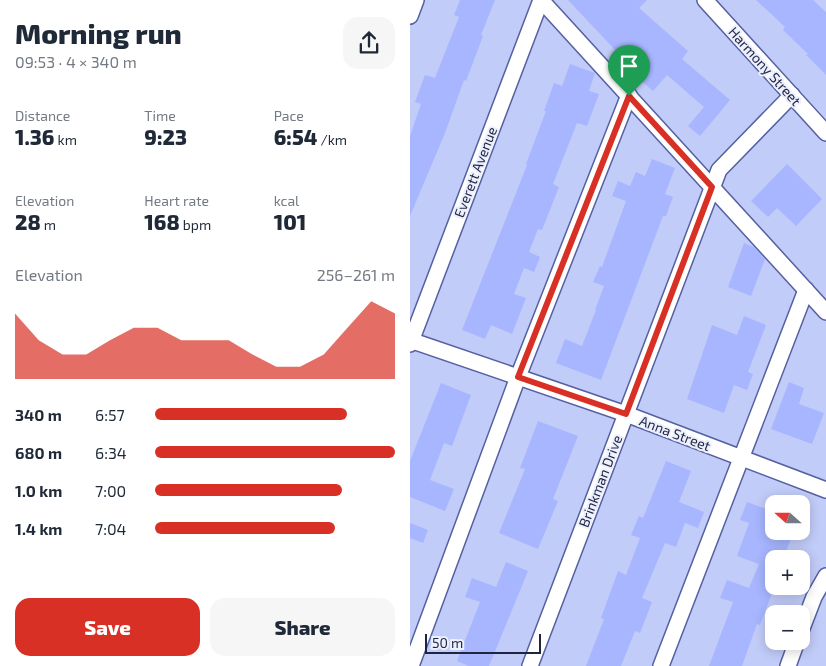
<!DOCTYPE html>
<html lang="en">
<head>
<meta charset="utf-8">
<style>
  :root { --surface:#fff; --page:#f6f6f7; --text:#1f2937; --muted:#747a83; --accent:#d93025 }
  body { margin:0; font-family:"Exo 2",sans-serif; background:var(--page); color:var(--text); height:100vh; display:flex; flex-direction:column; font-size:19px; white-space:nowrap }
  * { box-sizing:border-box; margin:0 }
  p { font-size:16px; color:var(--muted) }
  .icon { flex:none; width:28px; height:28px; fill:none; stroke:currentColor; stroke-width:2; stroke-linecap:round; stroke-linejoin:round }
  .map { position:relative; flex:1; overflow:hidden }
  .drawer { display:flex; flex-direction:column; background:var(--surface); width:410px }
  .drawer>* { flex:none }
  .needle { width:32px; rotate:291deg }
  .controls { position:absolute; left:355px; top:495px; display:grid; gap:10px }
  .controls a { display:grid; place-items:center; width:45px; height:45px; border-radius:10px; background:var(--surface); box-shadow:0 2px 12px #0003; font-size:25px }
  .scale { position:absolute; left:15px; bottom:12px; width:116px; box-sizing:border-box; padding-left:5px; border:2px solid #1f2441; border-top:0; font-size:14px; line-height:18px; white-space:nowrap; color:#1f2441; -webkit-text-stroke:4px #ebeffe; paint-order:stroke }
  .pin { position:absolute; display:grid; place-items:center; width:42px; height:42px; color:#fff; margin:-51px -21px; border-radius:50% 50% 50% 0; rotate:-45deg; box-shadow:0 0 5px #0007 }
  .pin .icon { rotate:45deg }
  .round { display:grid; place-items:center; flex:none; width:52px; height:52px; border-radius:15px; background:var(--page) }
  .overview { display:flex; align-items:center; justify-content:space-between; height:85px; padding:0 15px }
  h1 { font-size:28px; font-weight:800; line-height:38px }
  .metrics { display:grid; grid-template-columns:repeat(3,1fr); gap:8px; height:85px; padding:5px 15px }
  .metrics div { display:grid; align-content:center }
  .metrics b { font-size:21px; font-weight:800 }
  .metrics small { font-size:14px; font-weight:400 }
  .metrics p { font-size:14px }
  .chart { height:140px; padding:10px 15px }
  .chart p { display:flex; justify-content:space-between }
  .chart svg { width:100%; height:90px; margin-top:5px; fill:var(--accent); opacity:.7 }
  .button { display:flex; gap:10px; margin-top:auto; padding:10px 15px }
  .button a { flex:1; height:58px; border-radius:15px; background:var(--accent); color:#fff; font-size:20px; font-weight:800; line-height:58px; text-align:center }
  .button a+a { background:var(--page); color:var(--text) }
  ul { padding:0 15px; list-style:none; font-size:16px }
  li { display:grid; grid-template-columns:80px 60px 1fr; align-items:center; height:38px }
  li i { height:12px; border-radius:6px; background:var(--accent) }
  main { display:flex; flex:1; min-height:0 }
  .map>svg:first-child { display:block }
</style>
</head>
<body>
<main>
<section class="drawer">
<div class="overview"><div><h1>Morning run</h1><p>09:53 · 4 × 340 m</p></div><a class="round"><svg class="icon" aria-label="share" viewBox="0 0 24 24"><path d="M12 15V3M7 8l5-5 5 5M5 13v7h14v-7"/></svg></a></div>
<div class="metrics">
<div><p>Distance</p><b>1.36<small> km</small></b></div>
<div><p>Time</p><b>9:23</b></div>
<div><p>Pace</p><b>6:54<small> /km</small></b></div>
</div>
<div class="metrics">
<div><p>Elevation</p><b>28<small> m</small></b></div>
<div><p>Heart rate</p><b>168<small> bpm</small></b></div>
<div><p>kcal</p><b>101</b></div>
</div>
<div class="chart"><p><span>Elevation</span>256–261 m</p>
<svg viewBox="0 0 160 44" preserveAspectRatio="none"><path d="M0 44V12L10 25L20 32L30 32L40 25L50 19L60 19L70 25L80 25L90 25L100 32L110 38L120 38L130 32L140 19L150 6L160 12V44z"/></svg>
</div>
<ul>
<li><b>340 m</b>6:57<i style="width:80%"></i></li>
<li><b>680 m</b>6:34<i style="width:100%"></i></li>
<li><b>1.0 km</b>7:00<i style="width:78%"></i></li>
<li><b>1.4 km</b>7:04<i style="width:75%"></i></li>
</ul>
<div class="button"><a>Save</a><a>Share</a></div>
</section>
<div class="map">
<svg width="416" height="666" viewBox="0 0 416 666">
  <rect width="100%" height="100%" fill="#c2ccf9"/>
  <g fill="#a7b6ff">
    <polygon points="50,0 85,0 71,35 73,36 56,81 54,80 35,133 0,216 0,136 11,104 5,102 15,75 25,78 49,17 44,15"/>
    <polygon points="158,0 237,0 229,8 278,51 272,59 320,100 290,136 278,126 294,107 257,75 243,91 205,58 209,54"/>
    <polygon points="346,0 403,0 416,12 416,75 396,55 398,54 373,30 375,27"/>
    <polygon points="160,64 185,73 179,91 189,94 177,126 167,123 143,184 149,187 132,230 128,229 119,252 130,257 124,272 114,268 104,294 116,298 102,334 81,325 75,339 52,330 117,165 116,164 136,111 134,111 144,83 152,86"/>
    <polygon points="242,159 265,168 255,194 263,197 256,216 253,216 191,380 146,363 155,339 172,346 186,310 185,310 194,286 183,282 190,266 192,267 216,201 202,196 208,181 220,186 226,172 235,176"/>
    <polygon points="377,164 412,199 386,226 367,208 358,217 341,201"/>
    <polygon points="334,243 344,247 355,259 341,296 318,287"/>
    <polygon points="334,316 356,325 338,372 343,374 337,390 324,385 314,413 277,399 302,325 327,335"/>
    <polygon points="379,382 394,388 389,404 414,413 402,444 361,429"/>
    <polygon points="31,383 61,395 42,446 34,443 20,480 44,489 35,511 0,497 0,461"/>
    <polygon points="128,421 168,436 143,499 148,501 128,549 89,533 115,469 110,468"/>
    <polygon points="256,461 281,471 269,502 294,512 288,528 275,523 266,547 255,543 232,598 242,602 230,633 225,631 211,666 176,666 194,619 191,618 208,571 216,575 230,538 221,535 229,516 233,518"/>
    <polygon points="337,502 364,512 364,531 384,531 373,559 364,559 364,588 350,625 347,624 332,666 299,666 323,602 310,598 317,580 339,588 349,564 327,556 339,523 330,520"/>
    <polygon points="0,523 18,530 13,543 0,538"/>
    <polygon points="96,562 118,571 79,666 59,666 47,661 70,602 55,597 62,578 86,587"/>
  </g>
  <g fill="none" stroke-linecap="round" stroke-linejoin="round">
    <defs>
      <g id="minor">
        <polyline points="131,0 416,312"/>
        <polyline points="295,0 416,133"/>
        <polyline points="0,16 6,0"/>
        <polyline points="0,340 216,414 416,490"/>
        <polyline points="0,344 131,0"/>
        <polyline points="391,631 404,597 416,576"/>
        <polyline points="1,666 108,377 219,95"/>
        <polyline points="120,666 309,170 382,95"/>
        <polyline points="251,666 396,290"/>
        <polyline points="378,666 387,641"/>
      </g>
    </defs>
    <use href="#minor" stroke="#5560a1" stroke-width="18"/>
    <use href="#minor" stroke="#fff" stroke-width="15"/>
  </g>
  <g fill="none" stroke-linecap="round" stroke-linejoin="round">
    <defs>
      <polygon id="route" points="219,96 302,187 216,414 108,377"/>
    </defs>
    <use href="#route" stroke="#fff" stroke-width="10"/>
    <use href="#route" stroke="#d93025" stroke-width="6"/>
  </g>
  <g text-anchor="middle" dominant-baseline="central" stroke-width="4" stroke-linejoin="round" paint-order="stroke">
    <g font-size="14" fill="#1f2441" stroke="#ebeffe">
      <text transform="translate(355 66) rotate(48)">Harmony Street</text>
      <text transform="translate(65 172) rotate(-69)">Everett Avenue</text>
      <text transform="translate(265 433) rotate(21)">Anna Street</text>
      <text transform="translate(190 481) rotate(-69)">Brinkman Drive</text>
    </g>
  </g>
</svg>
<div class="controls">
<a><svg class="needle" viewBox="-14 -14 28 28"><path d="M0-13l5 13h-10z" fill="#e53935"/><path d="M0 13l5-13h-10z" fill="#747a83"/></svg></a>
<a>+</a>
<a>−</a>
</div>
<div class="scale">50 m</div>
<div class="pin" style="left:219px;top:96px;background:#1e9e55"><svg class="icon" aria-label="arrive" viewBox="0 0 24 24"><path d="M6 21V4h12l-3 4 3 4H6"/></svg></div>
</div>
</main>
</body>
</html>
